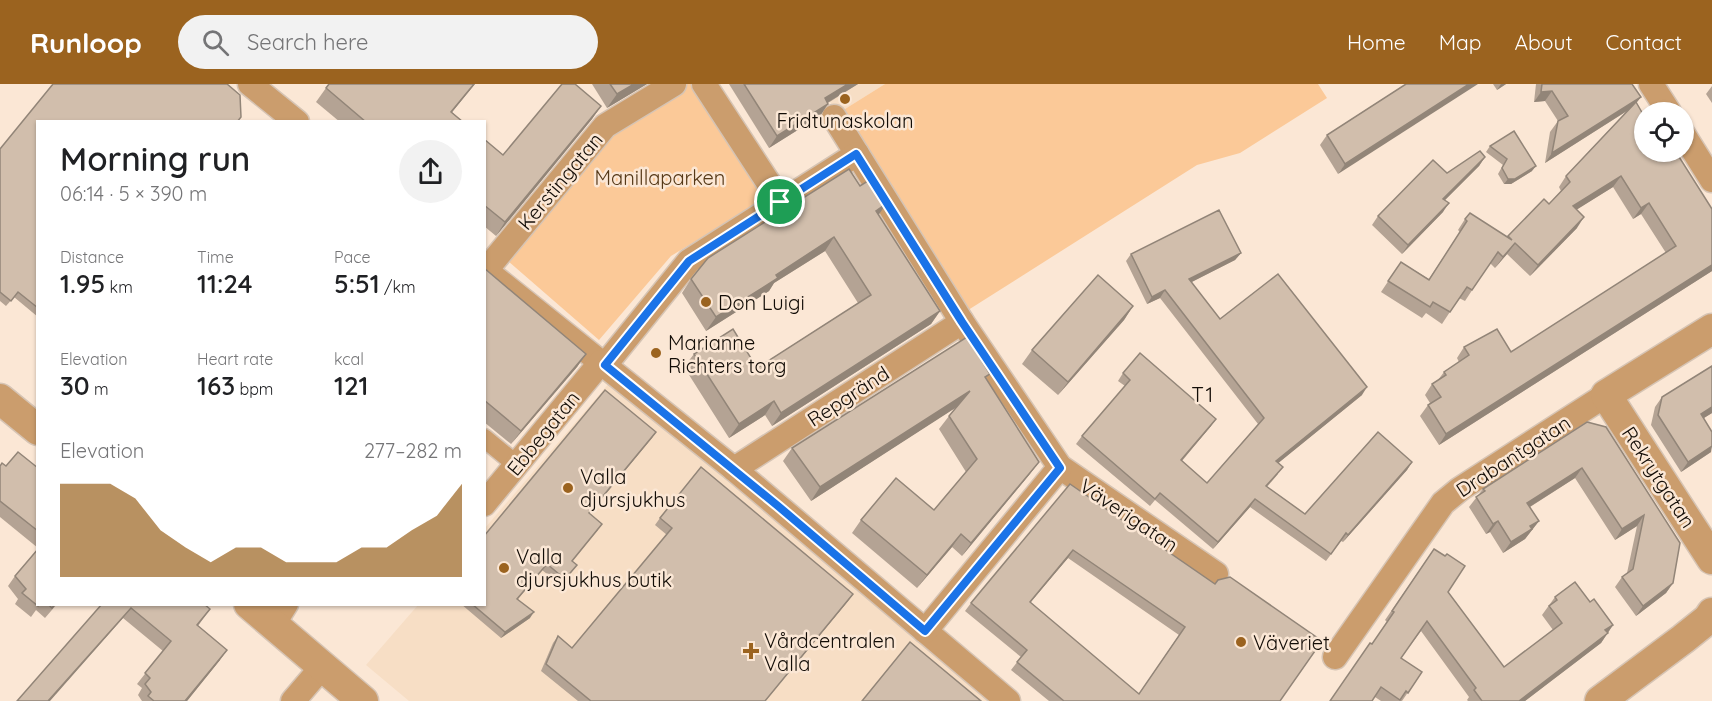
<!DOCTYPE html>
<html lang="en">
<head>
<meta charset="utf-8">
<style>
  :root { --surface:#fff; --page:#f2f2f2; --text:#202124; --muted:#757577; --accent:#9b631f }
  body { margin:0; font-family:Quicksand,sans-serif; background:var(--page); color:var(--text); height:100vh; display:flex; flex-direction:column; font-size:22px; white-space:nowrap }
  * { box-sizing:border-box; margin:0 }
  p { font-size:20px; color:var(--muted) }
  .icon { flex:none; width:33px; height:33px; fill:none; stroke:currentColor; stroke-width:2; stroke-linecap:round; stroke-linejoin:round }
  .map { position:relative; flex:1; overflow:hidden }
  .panel { position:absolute; left:36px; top:36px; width:450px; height:486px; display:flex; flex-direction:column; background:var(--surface); border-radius:0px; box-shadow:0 2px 4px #0004 }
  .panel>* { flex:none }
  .tools { position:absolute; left:1634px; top:18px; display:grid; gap:12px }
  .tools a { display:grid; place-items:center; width:60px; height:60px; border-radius:50%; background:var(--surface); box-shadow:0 2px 4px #0004; font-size:30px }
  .pin { position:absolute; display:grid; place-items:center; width:51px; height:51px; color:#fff; margin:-26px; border:3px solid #fff; border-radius:50%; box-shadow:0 2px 6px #0007 }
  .round { display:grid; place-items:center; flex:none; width:63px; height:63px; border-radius:32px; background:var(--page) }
  .summary { display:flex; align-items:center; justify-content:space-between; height:102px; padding:0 24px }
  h1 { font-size:33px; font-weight:600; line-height:45px }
  .figures { display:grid; grid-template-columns:repeat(3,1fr); gap:9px; height:102px; padding:6px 24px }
  .figures div { display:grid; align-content:center }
  .figures b { font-size:26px; font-weight:600 }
  .figures small { font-size:16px; font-weight:400 }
  .figures p { font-size:16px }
  .chart { height:168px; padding:12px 24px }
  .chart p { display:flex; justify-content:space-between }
  .chart svg { width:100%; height:108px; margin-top:6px; fill:var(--accent); opacity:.7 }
  header { display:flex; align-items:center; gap:36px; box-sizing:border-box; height:84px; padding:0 30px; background:var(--accent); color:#fff }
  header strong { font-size:28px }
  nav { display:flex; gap:33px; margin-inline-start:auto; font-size:21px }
  .search { width:420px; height:54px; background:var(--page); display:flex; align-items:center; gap:15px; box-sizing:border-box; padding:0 21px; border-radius:33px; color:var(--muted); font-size:22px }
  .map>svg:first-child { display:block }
</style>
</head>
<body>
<header>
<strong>Runloop</strong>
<div class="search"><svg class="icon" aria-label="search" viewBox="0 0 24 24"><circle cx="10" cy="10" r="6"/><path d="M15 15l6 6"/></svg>Search here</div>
<nav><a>Home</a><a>Map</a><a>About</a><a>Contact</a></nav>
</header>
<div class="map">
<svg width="1712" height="617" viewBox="0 0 1712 617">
  <rect width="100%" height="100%" fill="#fbe7d5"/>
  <g fill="#f7dec5">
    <polygon points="820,0 885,0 837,30"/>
    <polygon points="610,298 992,617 409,617 366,581 418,521 484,520 485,444"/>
  </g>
  <g fill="#fbc998">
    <polygon points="674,0 695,0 768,113 671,172 599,256 500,170 605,42"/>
    <polygon points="885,0 1318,0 1327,14 1240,69 1197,81 965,228 837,30"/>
  </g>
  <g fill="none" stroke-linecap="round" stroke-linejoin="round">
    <defs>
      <polyline id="pedestrian" points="484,354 517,381"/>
      <g id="minor">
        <polyline points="250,0 297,38"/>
        <polyline points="704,0 781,118"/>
        <polyline points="1651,0 1669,28"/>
        <polyline points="834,33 962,238 1060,383 1216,490"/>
        <polyline points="1683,50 1712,96"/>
        <polyline points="484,185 734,385 1008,617"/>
        <polyline points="486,186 605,42 674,0"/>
        <polyline points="605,281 689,177 857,70"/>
        <polyline points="734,385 962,238"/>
        <polyline points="484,420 601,278"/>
        <polyline points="273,541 286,520"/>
        <polyline points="925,547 1060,383"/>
        <polyline points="1335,573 1443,419 1460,405 1606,311"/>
        <polyline points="293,617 322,583"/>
      </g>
      <g id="tertiary">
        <polyline points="1712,245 1606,311 1712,475"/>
        <polyline points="0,315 38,346"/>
        <polyline points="249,520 363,617"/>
        <polyline points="1600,617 1683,555 1708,535 1712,529"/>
      </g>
    </defs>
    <use href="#pedestrian" stroke="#d6c4b4" stroke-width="21"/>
    <use href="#minor" stroke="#d6c4b4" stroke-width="27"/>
    <use href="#tertiary" stroke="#d6c4b4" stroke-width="33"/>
    <use href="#pedestrian" stroke="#cb9d6d" stroke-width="18"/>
    <use href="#minor" stroke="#cb9d6d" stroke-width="24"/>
    <use href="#tertiary" stroke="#cb9d6d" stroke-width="30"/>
  </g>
  <g fill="#b4a394" fill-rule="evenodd">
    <polygon points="592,0 647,0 607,24"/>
    <polygon points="729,0 858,0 828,19 820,32 769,64"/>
    <polygon points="1406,0 1338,90 1320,61 1327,51"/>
    <polygon points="1493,0 1506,0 1497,6"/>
    <polygon points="1536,0 1632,0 1641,13 1636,19 1712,187 1439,361 1420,332 1428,321 1430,319 1425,311 1432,300 1438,296 1444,288 1459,278 1457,274 1464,263 1511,268 1666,169 1641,130 1633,135 1613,103 1577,125 1577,144 1530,192 1507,170 1495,184 1490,179 1465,217 1459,214 1442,240 1426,229 1422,234 1381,208 1401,178 1429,195 1460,148 1458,146 1465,135 1508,153 1544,115 1549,120 1561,107 1559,103 1566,92 1627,27 1545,79 1550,48 1558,37 1545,17 1534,18"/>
    <polygon points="1712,2 1712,19 1706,10"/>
    <polygon points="326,4 452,28 463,38 340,38 316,18"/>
    <polygon points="601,22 592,35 496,152 484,142 484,55 503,71"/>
    <polygon points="38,38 38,233 14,213 6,222 0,217 0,65"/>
    <polygon points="1490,62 1532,87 1511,100 1504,100 1498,90 1503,81 1486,68"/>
    <polygon points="1485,73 1479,82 1445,116 1443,128 1402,170 1372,141 1378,132 1447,89"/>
    <polygon points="879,131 940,227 931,240 772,342 765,331 729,354 684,283 694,270 757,284 858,219 825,167 774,199 769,207 706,247 682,209 691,195"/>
    <polygon points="1241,169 1235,176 1191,198 1220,235 1362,311 1278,379 1278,390 1267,403 1305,430 1412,378 1407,386 1343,458 1341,457 1326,477 1250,423 1213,465 1155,416 1150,422 1076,360 1082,352 1125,302 1118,297 1123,289 1211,342 1182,377 1207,399 1258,340 1160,214 1147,220 1126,177 1131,170"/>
    <polygon points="484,184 586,270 577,283 511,360 484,338"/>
    <polygon points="1133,222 1124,236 1058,311 1022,280 1032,266"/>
    <polygon points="1712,282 1712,329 1704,334 1711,368 1681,388 1651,341 1655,323 1662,313"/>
    <polygon points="986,295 1039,378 1029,391 962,472 952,463 917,504 852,449 861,436 934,426 966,388 939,345 956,323 811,417 783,377 792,364"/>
    <polygon points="1606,343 1673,499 1666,509 1636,532 1615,503 1622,493 1627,489 1637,442 1615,456 1575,394 1530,423 1539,437 1525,455 1503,469 1490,448 1486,450 1469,423 1483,405"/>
    <polygon points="656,348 589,429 598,446 572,477 577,481 561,501 542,486 518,515 530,534 501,554 461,520 484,520"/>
    <polygon points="0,382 38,384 38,464 0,433"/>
    <path d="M1070,400L1280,617H1049L1011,586L1021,573L965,527L971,519ZM1068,474L1179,551L1139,610L1030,518Z"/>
    <polygon points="660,434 848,517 765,617 578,617 541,587 553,559 558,552 572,564 667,451 655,441"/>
    <polygon points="1434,465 1448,508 1504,583 1553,546 1542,531 1555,513 1590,518 1613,541 1601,559 1525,617 1468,617 1467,616 1469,613 1421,547 1401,574 1422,588 1402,617 1381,617 1375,613 1372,560 1387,538 1385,536"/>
    <polygon points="15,492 38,520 57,520 45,534 36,526 31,533 15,520 18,515 8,502"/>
    <polygon points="102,520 210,525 198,542 220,576 187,617 142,617 138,611 142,604 137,600 163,567 123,534"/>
  </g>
  <g fill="#928578">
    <polygon points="474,0 475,0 444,38 451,28"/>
    <polygon points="634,0 647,0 607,24 617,10"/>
    <polygon points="848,0 858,0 817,25 825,14"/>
    <polygon points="1469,0 1478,0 1338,90 1345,80"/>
    <polygon points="1501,0 1506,0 1497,6"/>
    <polygon points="1552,7 1545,17 1534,18 1541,8"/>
    <polygon points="1641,13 1633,23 1545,79 1552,69"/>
    <polygon points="828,20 820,32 769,64 777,52"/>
    <polygon points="601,22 592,35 496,152 505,138"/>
    <polygon points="1485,73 1479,82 1437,124 1443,115"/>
    <polygon points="1536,82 1532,87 1511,100 1504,100 1508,95"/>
    <polygon points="1621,92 1613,103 1565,133 1573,122"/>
    <polygon points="887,119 877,133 876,127"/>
    <polygon points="1449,119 1443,128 1402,170 1408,161"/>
    <polygon points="1649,119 1641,130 1633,135 1641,124"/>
    <polygon points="1584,133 1577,144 1530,192 1538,181"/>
    <polygon points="834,153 825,167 774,199 769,207 706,247 716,233 776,191"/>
    <polygon points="1515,159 1507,170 1495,184 1503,173"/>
    <polygon points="1241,169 1235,176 1184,202 1189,195"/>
    <polygon points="1712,181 1712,187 1439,361 1446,350"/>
    <polygon points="1165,206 1160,214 1147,220 1152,213"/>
    <polygon points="1133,222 1124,236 1058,311 1068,298"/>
    <polygon points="940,227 931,240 772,342 781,329"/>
    <polygon points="586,270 577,283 511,360 521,347"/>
    <polygon points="1367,303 1362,311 1271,385 1276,377"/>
    <polygon points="970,307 960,321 811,417 820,403"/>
    <polygon points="774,317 765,331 729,354 739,340"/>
    <polygon points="1712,323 1712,329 1694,340 1701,330"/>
    <polygon points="1216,335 1211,342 1176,383 1181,376"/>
    <polygon points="656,348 652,354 585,435 589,429"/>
    <polygon points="1712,362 1711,368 1681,388 1688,378"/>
    <polygon points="1039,378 1029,391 962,472 971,459"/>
    <polygon points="1412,378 1407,386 1343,458 1348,451"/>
    <polygon points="1582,384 1575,394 1520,429 1527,419"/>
    <polygon points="1255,415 1250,423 1213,465 1218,458"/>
    <polygon points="1644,431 1637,442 1615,456 1622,445"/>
    <polygon points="1498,437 1490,448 1486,450 1493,440"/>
    <polygon points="1539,437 1525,455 1503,469 1511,458 1530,442"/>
    <polygon points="961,450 952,463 917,504 927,491"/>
    <polygon points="1073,466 1068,474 1024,526 1030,518"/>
    <polygon points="1673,499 1666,509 1636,532 1643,522"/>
    <polygon points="853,510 848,517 765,617"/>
    <polygon points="131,524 123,534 50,617 48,617"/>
    <polygon points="534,528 530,534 501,554 505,548"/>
    <polygon points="1613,541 1601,559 1525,617 1519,617 1605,546"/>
    <polygon points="227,566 220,576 187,617 185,617"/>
  </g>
  <g fill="#d1beac" stroke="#928578" stroke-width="1.5" fill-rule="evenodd">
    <polygon points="53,0 227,0 240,11 241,33 237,38 38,38 38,224 18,208 11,217 0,208 0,65"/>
    <polygon points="329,0 474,0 451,28 463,38 366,38 326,4"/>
    <polygon points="562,0 575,0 601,22 505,138 484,121 484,55 503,71"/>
    <polygon points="610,0 634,0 617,10"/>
    <polygon points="744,0 848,0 825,14 828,20 777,52"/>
    <polygon points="1406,0 1469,0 1345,80 1327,51"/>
    <polygon points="1542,0 1632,0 1641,13 1552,69 1558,37 1568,32 1552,7 1541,8"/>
    <polygon points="1636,18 1644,32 1644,68 1676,68 1712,125 1712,181 1446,350 1428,321 1441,313 1432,300 1446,291 1444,288 1469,271 1464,263 1497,245 1511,268 1676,162 1649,119 1641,124 1621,92 1573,122 1584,133 1538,181 1515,159 1503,173 1498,168 1472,206 1467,203 1450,228 1433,218 1430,223 1388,197 1401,178 1429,196 1467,137 1465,135 1470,129 1512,156 1508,152 1544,115 1549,120 1570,98 1566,92"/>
    <polygon points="1514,47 1536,82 1515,95 1508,95 1502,84 1507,75 1490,62"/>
    <polygon points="1480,67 1485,73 1443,115 1449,119 1408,161 1378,132 1433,76 1447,89"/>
    <polygon points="849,85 860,102 871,95 878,106 887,119 876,127 940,227 781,329 774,317 739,340 694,270 733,245 757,284 871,211 834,153 776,191 778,194 716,233 691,195 708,174"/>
    <polygon points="1219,126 1241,169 1189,195 1220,235 1278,190 1367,303 1276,377 1283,383 1266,402 1305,430 1378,348 1412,378 1348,451 1346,449 1331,470 1255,415 1218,458 1160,409 1155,415 1082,352 1130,296 1123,289 1140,269 1216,335 1181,376 1207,399 1264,334 1165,206 1152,213 1131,170"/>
    <polygon points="484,184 586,270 521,347 484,316"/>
    <polygon points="1098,191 1133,222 1068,298 1032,266"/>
    <polygon points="967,253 990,290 985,293 1039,378 971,459 961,450 927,491 861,436 896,394 934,426 977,375 949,332 970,307 820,403 792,364"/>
    <polygon points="1712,282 1712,323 1701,330 1712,348 1712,362 1688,378 1658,331 1662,313"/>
    <polygon points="605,306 656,348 589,429 602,440 572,477 577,481 565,495 547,480 517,515 534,528 505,548 472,520 484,520 484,452"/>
    <polygon points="1587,338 1606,343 1680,459 1673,499 1643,522 1622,493 1633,485 1644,431 1622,445 1582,384 1527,419 1539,437 1530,442 1532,445 1511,458 1498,437 1493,440 1476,413 1485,407 1483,405"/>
    <polygon points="18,368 38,384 38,447 0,417 0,382 2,379 6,382"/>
    <polygon points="701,383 853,510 765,617 591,617 546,580 558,552 572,564 672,444 660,434"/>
    <path d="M1070,400L1215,500L1218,496L1230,493L1322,557L1280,617H1064L1017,578L1027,566L971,519ZM1073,466L1185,543L1139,610L1030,518Z"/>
    <polygon points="38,465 38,520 39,520 38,522 22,509 26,505 15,492"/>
    <polygon points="1434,465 1445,472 1447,470 1465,482 1448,508 1504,583 1562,539 1549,522 1557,516 1555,513 1575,498 1590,518 1594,515 1613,541 1605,546 1608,549 1519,617 1482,617 1474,606 1476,604 1427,537 1401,574 1422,588 1408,609 1406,607 1400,616 1381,603 1372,617 1330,617 1370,559 1372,560 1394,528 1392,527"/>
    <polygon points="48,520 55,520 52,524"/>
    <polygon points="102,520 204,520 210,525 197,541 227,566 185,617 154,617 148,612 151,608 145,600 150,594 145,589 171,557 131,524 48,617 17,617"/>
    <polygon points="910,558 981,617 862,617"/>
  </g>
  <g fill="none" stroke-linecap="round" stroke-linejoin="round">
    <defs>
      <polygon id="route" points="856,70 962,238 1060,384 925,547 778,422 605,281 689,177"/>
    </defs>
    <use href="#route" stroke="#fff" stroke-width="12"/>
    <use href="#route" stroke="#1a73e8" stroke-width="8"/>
  </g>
  <g fill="#9b631f" stroke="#fbe7d5" stroke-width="2">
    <circle cx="845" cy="15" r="6"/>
    <circle cx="706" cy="218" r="6"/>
    <circle cx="656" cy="269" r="6"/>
    <circle cx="568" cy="404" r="6"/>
    <circle cx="504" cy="484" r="6"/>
    <circle cx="1241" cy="558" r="6"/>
    <path d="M748 558h6v6h6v6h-6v6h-6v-6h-6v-6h6z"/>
  </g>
  <g text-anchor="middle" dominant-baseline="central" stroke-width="5" stroke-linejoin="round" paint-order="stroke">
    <g font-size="20" fill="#120c06" stroke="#fbe7d5" text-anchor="start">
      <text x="845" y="36" text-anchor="middle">Fridtunaskolan</text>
      <text x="718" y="218">Don Luigi</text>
      <text x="668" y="258">Marianne<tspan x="668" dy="23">Richters torg</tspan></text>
      <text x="580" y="392">Valla<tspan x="580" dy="23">djursjukhus</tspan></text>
      <text x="516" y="472">Valla<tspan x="516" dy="23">djursjukhus butik</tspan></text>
      <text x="764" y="556">Vårdcentralen<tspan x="764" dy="23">Valla</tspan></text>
      <text x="1253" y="558">Väveriet</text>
    </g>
    <g font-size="20" fill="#553817" stroke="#fbe7d5">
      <text x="660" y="93">Manillaparken</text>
    </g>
    <g font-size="20" fill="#120c06" stroke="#fbe7d5">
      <text transform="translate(560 97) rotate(-50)">Kerstingatan</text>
      <text transform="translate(848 312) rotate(-33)">Repgränd</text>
      <text transform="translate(543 349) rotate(-51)">Ebbegatan</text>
      <text transform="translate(1513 372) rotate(-33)">Drabantgatan</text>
      <text transform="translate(1659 393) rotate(57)">Rekrytgatan</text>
      <text transform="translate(1129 431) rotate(34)">Väverigatan</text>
    </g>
    <g font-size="21" letter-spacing="1.5" fill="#120c06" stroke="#fbe7d5">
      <text x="1203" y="310">T1</text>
    </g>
  </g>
</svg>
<div class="tools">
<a><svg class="icon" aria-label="locate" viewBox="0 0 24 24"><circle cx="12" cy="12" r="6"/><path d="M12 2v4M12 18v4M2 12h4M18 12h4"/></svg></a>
</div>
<div class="pin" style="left:780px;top:118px;background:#1e9e55"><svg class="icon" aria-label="arrive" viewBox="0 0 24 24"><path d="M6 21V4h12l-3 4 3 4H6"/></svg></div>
<section class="panel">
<div class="summary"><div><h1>Morning run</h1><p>06:14 · 5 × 390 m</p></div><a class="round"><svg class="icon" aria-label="share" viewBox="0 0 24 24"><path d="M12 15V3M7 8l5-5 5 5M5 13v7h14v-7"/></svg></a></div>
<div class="figures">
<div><p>Distance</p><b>1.95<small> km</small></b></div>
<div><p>Time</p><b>11:24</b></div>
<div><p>Pace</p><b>5:51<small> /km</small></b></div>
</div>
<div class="figures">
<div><p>Elevation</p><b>30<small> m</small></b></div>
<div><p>Heart rate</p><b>163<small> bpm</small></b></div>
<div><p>kcal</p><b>121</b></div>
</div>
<div class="chart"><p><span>Elevation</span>277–282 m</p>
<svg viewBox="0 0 160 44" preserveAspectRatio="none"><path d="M0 44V6L10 6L20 6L30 12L40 25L50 32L60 38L70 32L80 32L90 38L100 38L110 38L120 32L130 32L140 25L150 19L160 6V44z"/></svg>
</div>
</section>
</div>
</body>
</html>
